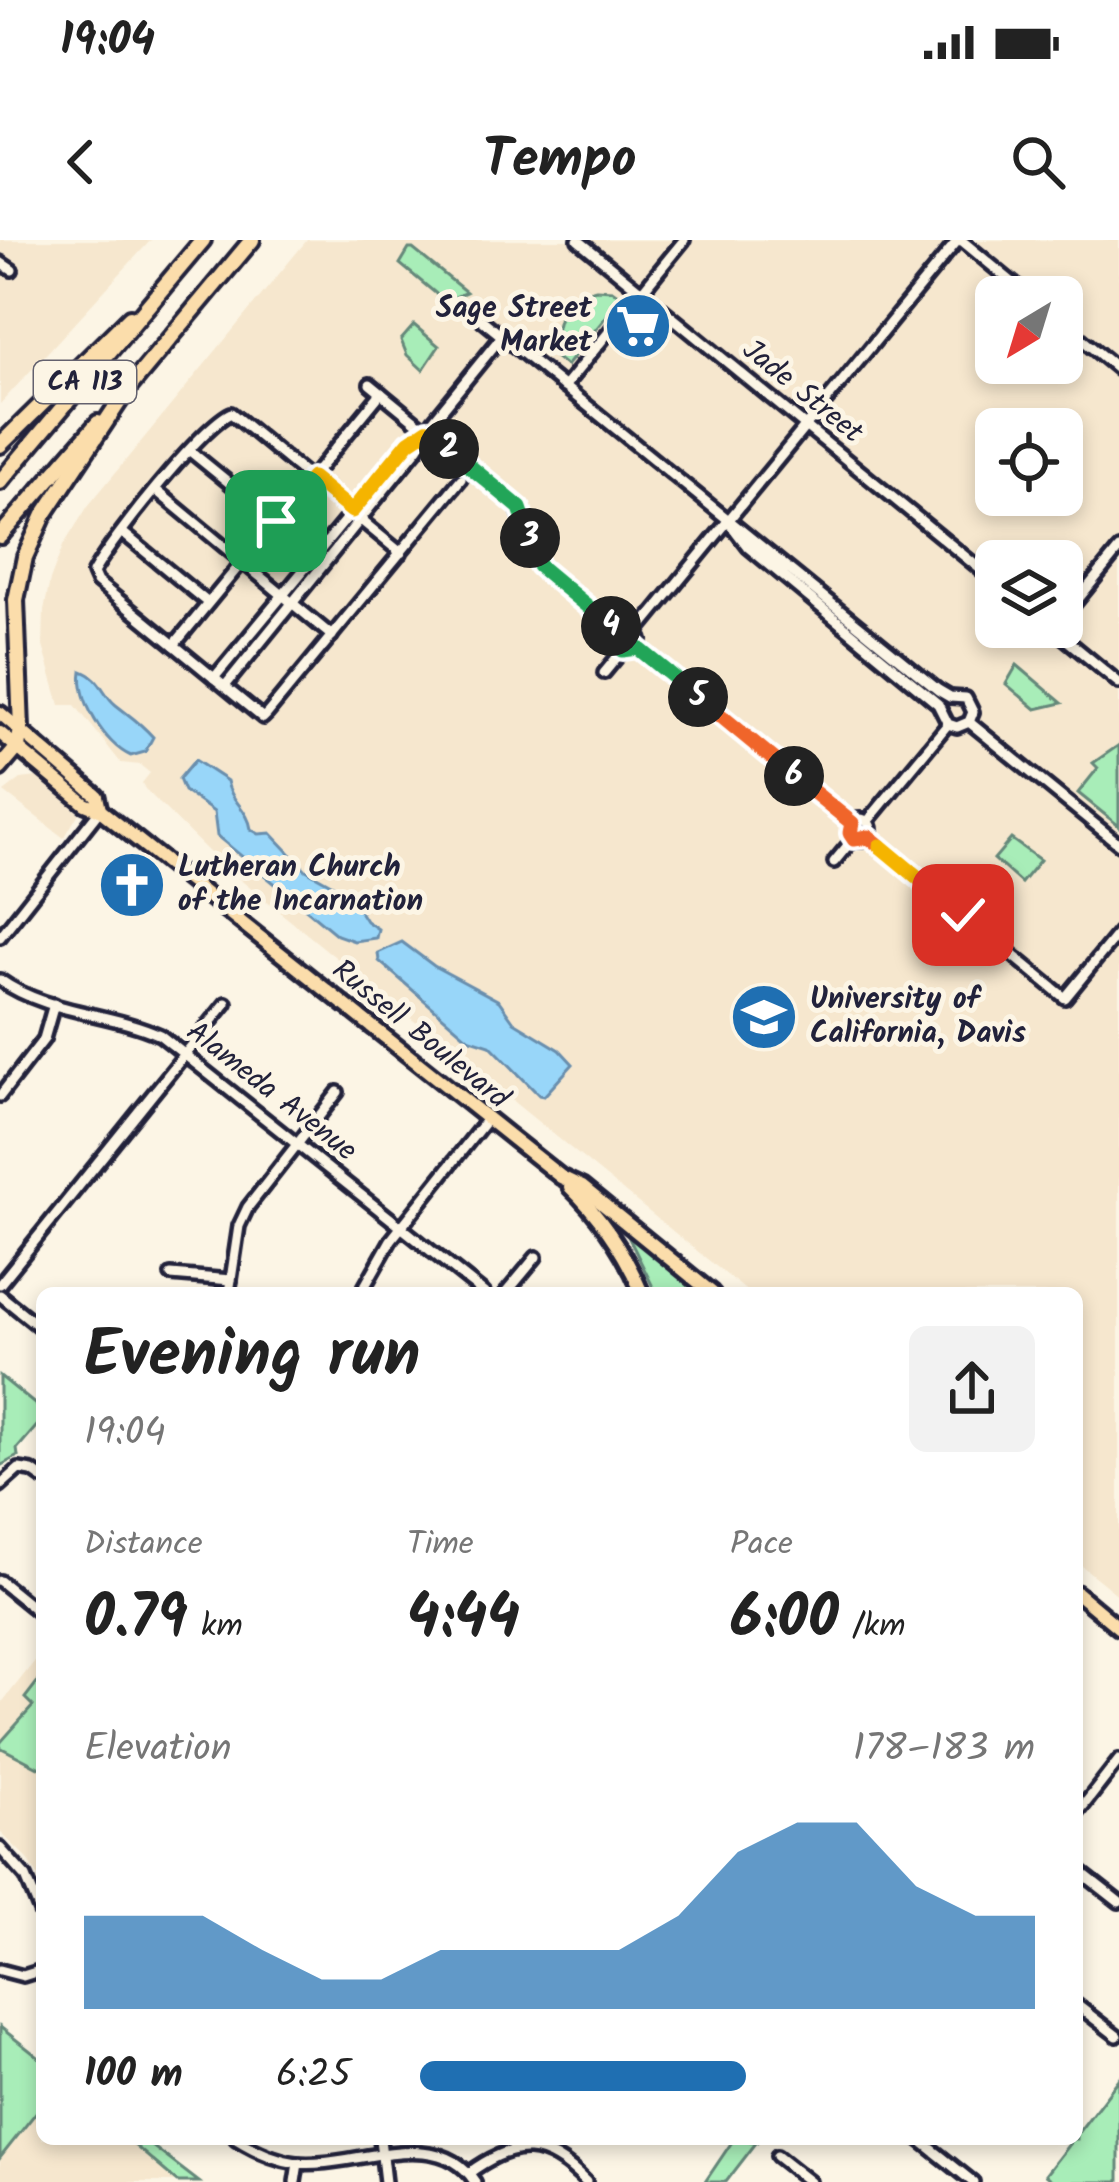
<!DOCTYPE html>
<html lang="en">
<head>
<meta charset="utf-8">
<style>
  :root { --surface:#fff; --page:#f2f2f2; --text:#222; --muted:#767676; --accent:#1f6fb2 }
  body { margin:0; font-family:Kalam,sans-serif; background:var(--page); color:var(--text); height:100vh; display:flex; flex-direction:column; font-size:45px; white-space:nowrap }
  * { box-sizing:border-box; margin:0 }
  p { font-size:39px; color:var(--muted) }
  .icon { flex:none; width:66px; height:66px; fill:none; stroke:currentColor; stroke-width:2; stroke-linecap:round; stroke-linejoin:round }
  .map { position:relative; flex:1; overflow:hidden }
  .side { position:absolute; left:36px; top:1047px; width:1047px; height:858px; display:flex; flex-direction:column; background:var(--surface); border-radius:18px; box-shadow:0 6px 18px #0003 }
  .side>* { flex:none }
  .needle { width:78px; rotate:218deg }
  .fabs { position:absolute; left:975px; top:36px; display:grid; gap:24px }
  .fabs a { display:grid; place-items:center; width:108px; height:108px; border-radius:18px; background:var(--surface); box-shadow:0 6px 18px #0003; font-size:60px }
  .pin { position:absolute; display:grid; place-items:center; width:102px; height:102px; color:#fff; margin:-51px; border-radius:24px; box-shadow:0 6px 18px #0006 }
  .km { position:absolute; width:60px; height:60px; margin:-30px; border-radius:50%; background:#222; color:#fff; font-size:33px; line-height:60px; text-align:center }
  .round { display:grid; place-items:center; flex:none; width:126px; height:126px; border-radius:18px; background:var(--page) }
  .head { display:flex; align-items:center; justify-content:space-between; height:204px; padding:0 48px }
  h1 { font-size:66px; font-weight:700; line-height:90px }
  .metrics { display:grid; grid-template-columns:repeat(3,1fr); gap:18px; height:204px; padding:12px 48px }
  .metrics div { display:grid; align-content:center }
  .metrics b { font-size:60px; font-weight:700 }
  .metrics small { font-size:33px; font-weight:400 }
  .metrics p { font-size:33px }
  .chart { height:336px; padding:24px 48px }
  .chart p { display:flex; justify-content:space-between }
  .chart svg { width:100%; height:216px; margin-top:12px; fill:var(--accent); opacity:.7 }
  ul { padding:0 48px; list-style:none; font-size:39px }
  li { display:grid; grid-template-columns:192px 144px 1fr; align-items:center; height:90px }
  li i { height:30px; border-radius:15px; background:var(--accent) }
  .status { display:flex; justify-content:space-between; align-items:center; height:84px; padding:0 60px; background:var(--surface); direction:ltr }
  .status svg { height:33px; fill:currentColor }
  header { display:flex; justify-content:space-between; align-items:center; height:156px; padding:0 48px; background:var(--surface); font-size:54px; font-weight:700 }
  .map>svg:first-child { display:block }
</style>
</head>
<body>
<div class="status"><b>19:04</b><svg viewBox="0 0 49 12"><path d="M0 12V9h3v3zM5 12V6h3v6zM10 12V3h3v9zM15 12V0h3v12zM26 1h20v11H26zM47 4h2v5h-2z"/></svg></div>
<header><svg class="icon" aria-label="back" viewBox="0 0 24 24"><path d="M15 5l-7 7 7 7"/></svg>Tempo<svg class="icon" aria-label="search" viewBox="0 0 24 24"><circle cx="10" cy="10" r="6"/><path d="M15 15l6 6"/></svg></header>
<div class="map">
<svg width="1119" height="1942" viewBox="0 0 1119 1942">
  <rect width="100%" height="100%" fill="#fcf5e5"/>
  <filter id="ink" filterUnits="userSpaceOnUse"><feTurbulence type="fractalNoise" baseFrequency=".00833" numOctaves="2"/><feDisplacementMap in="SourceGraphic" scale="24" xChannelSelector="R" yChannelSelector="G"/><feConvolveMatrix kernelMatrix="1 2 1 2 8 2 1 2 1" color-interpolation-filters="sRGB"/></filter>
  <g filter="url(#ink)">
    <g fill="#f6e7ce" fill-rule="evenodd">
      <polygon points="0,0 151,0 0,164"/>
      <path d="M307,0H1119V1356L1077,1322V1053H749L222,625L145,549L142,543L150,533L140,525L121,523L75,465H60L43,406L44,371L50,340L63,306L88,266ZM996,57H1062V123H996ZM996,189H1062V255H996ZM996,321H1062V387H996Z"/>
      <polygon points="37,537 79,573 64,598 4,552 21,539"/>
      <polygon points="42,1412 42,1643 28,1619 0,1592 0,1465"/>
      <polygon points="42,1865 42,1899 127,1899 178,1942 0,1942 0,1918"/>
    </g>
    <g fill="#a8edb8" stroke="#65887a" stroke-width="3">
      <polygon points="409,9 413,9 466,52 446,61 440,57 400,24"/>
      <path d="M596,49L612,50L622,57L566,126L555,117C554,83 560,57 596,49Z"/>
      <polygon points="414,85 439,106 423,130 407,115 401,100"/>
      <polygon points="1017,425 1062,463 1036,469 1006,444"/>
      <polygon points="1119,505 1119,586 1078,553 1098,528 1093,523"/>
      <polygon points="1011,599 1040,620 1021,643 994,619"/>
      <polygon points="625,990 701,1053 656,1053"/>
      <polygon points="0,1136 42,1170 42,1180 17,1209 18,1216 0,1226"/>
      <polygon points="42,1436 42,1529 0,1507 0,1503 33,1466 25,1458"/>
      <polygon points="0,1787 42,1820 42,1865 0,1918"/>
      <polygon points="1119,1839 1119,1942 1054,1942 1045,1935 1073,1899 1077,1899 1077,1894"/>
      <polygon points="127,1899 143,1899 199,1942 178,1942"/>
      <polygon points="734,1899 756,1903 726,1942 705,1942"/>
    </g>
    <g fill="#98d6f9" stroke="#698ead" stroke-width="3">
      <path d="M82,431C102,438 102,454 116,465C130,476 141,483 153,497L145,512L131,516C105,505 77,459 82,431Z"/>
      <path d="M195,520L227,541C230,560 249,571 251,589L259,594L271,593L306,630L349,654L366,681L378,689L376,698L354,701L337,695L217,596L214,572L184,551L179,539Z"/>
      <polygon points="402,702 434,726 499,761 514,782 560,810 573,824 544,856 539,855 490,805 468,798 379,721 378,713"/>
    </g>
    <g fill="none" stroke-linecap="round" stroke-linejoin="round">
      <defs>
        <g id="minor">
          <polyline points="578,0 996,342"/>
          <polyline points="961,0 1030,57"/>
          <polyline points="0,22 12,30"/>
          <polyline points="482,80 938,450 950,457 966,458 973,472 969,482 957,487 948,484 938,464 748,307 728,281"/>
          <polyline points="1062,83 1119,130"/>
          <polyline points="370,144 516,264 539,326 622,394"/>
          <polyline points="564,147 684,0"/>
          <polyline points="190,211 276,281"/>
          <polyline points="157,251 332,396"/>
          <polyline points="123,293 208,363"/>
          <path d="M401,313L231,173C200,188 111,300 93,333L97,342L263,478L267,474L461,239"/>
          <polyline points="1062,379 1119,309"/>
          <polyline points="1051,387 1119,443"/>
          <polyline points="637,392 958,0"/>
          <polyline points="174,405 381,153"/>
          <polyline points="638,408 852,583"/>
          <polyline points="604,433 623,410 638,408 641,400 637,392 622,394 619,400 623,410"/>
          <polyline points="214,438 409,203 427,190"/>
          <polyline points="225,446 418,208 433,181 502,96"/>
          <polyline points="969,482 1119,604"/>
          <circle cx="860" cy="590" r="11"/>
          <polyline points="867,582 948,484"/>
          <polyline points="869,597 1065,758 1119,692"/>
          <polyline points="834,622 853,599"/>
          <polyline points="0,697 100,570"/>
          <path d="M0,740C46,773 109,772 160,795L484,1053"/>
          <polyline points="0,856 44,799 54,764"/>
          <polyline points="171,1035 231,1040"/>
          <polyline points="0,1044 226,763"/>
          <polyline points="229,1053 239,986 248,967 338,852"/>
          <polyline points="361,1053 391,1000 487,879"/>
          <polyline points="506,1053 536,1017"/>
          <polyline points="0,1055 42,1089"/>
          <polyline points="0,1246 19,1229 32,1231 42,1238"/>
          <polyline points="0,1341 37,1371"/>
          <polyline points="1077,1574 1119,1520"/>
          <polyline points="0,1608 26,1637 42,1676"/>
          <polyline points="1077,1629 1119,1662"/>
          <polyline points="0,1730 23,1736 42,1730"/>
          <polyline points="1077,1765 1117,1796"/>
          <path d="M236,1899C255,1911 275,1920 297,1923C351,1929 438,1883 475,1942"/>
          <polyline points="380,1899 385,1942"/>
          <polyline points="919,1899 973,1942"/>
          <polyline points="777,1916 810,1942"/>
          <path d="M469,1933C515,1899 545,1900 586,1942"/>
          <polyline points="295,1942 298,1923"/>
        </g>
        <g id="major">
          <polyline points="0,473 97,556 100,570"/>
          <polyline points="0,493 85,564 100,570 561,937 582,947 712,1053"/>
          <path d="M570,947C601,977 625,1013 642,1053"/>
          <polyline points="1077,1353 1119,1388"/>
        </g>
        <g id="highway">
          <polyline points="121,157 252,0"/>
          <polyline points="0,205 130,77"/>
          <polyline points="0,242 203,0"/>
          <polyline points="0,296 98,183"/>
          <polyline points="0,528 18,507 21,489 16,360 25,317 44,275 125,153"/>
        </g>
      </defs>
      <use href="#minor" stroke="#22223b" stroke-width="18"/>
      <use href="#major" stroke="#22223b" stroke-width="21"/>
      <use href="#highway" stroke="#22223b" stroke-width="22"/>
      <use href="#minor" stroke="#fcf5e5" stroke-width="9"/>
      <use href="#major" stroke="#fbddab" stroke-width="12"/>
      <use href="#highway" stroke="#fbddab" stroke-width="14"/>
    </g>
  </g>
  <g fill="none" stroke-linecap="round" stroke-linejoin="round" filter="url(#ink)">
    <defs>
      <polyline id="split-1" points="276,281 312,238 352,271 362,259"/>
      <polyline id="split-2" points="362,259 409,202 427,190 449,209"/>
      <polyline id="split-3" points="449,209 520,268 530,298"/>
      <polyline id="split-4" points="530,298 539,326 611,386"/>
      <polyline id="split-5" points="611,386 622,394 620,404 623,410 638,408 698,457"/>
      <polyline id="split-6" points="698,457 794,536"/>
      <polyline id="split-7" points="794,536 852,583 850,593 854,599 869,597 880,606"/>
      <polyline id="split-8" points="880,606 963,675"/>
    </defs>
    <use href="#split-1" stroke="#fff" stroke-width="24"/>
    <use href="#split-2" stroke="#fff" stroke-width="24"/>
    <use href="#split-3" stroke="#fff" stroke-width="24"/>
    <use href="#split-4" stroke="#fff" stroke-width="24"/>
    <use href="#split-5" stroke="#fff" stroke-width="24"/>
    <use href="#split-6" stroke="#fff" stroke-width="24"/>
    <use href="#split-7" stroke="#fff" stroke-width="24"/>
    <use href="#split-8" stroke="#fff" stroke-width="24"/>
    <use href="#split-1" stroke="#f5b400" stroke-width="15"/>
    <use href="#split-2" stroke="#f5b400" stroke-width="15"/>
    <use href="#split-3" stroke="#22a559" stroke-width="15"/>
    <use href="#split-4" stroke="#22a559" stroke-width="15"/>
    <use href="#split-5" stroke="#22a559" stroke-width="15"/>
    <use href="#split-6" stroke="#f0652b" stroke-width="15"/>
    <use href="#split-7" stroke="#f0652b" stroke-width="15"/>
    <use href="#split-8" stroke="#f5b400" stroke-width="15"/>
  </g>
  <defs>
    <symbol id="supermarket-disc" viewBox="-11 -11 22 22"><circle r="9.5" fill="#1f6fb2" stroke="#fcf5e5"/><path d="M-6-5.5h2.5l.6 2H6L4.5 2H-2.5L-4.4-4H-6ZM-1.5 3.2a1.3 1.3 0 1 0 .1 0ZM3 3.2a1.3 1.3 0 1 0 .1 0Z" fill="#fff"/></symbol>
    <symbol id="church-disc" viewBox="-11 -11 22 22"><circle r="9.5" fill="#1f6fb2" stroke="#fcf5e5"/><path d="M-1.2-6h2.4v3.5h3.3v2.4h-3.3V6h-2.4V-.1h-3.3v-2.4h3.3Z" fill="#fff"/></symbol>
    <symbol id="university-disc" viewBox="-11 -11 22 22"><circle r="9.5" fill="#1f6fb2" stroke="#fcf5e5"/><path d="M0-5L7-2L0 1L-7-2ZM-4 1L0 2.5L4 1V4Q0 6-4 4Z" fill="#fff"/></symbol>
  </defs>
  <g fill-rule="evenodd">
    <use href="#supermarket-disc" x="600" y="48" width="76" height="76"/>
    <use href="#church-disc" x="94" y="607" width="76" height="76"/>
    <use href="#university-disc" x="726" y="739" width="76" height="76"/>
  </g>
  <g text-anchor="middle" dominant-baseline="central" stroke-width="10" stroke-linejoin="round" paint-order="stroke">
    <rect fill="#fcf5e5" stroke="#63616e" stroke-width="3" x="34" y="121" width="102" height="42" rx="9"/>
    <g font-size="27" font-weight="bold" fill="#22223b">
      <text x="85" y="142">CA 113</text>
    </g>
    <g font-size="30" font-weight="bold" fill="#22223b" stroke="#fcf5e5" text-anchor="start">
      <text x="592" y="69" text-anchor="end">Sage Street<tspan x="592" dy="34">Market</tspan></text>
      <text x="178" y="628">Lutheran Church<tspan x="178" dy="34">of the Incarnation</tspan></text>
      <text x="810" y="760">University of<tspan x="810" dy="34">California, Davis</tspan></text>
    </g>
    <g font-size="30" fill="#22223b" stroke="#fcf5e5">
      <text transform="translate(802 152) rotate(39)">Jade Street</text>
      <text transform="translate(420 795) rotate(39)">Russell Boulevard</text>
      <text transform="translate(271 852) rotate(38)">Alameda Avenue</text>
    </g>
  </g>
</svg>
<div class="fabs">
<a><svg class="needle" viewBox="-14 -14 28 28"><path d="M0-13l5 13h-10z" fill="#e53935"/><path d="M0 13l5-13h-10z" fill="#767676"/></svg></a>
<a><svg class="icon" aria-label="locate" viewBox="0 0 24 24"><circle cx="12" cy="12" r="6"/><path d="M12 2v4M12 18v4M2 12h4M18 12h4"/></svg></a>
<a><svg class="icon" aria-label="layers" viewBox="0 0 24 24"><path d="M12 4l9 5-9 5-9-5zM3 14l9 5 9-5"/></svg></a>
</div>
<div class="pin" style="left:276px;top:281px;background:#1e9e55"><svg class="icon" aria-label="arrive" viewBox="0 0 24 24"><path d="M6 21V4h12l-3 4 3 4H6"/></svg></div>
<div class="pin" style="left:963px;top:675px;background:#d93025"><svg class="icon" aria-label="check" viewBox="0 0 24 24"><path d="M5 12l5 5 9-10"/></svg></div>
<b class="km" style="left:449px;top:209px">2</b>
<b class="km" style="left:530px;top:298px">3</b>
<b class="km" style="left:611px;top:386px">4</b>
<b class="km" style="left:698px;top:457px">5</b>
<b class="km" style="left:794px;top:536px">6</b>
<section class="side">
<div class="head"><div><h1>Evening run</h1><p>19:04</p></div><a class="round"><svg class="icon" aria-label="share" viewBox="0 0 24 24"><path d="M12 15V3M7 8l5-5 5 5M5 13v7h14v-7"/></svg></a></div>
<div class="metrics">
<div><p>Distance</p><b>0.79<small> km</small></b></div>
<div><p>Time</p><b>4:44</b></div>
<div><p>Pace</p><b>6:00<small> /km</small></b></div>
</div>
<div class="chart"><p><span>Elevation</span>178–183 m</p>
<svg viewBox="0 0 160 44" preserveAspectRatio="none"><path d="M0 44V25L10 25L20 25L30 32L40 38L50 38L60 32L70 32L80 32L90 32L100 25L110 12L120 6L130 6L140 19L150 25L160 25V44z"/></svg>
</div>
<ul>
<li><b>100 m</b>6:25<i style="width:53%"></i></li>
</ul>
</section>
</div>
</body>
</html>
